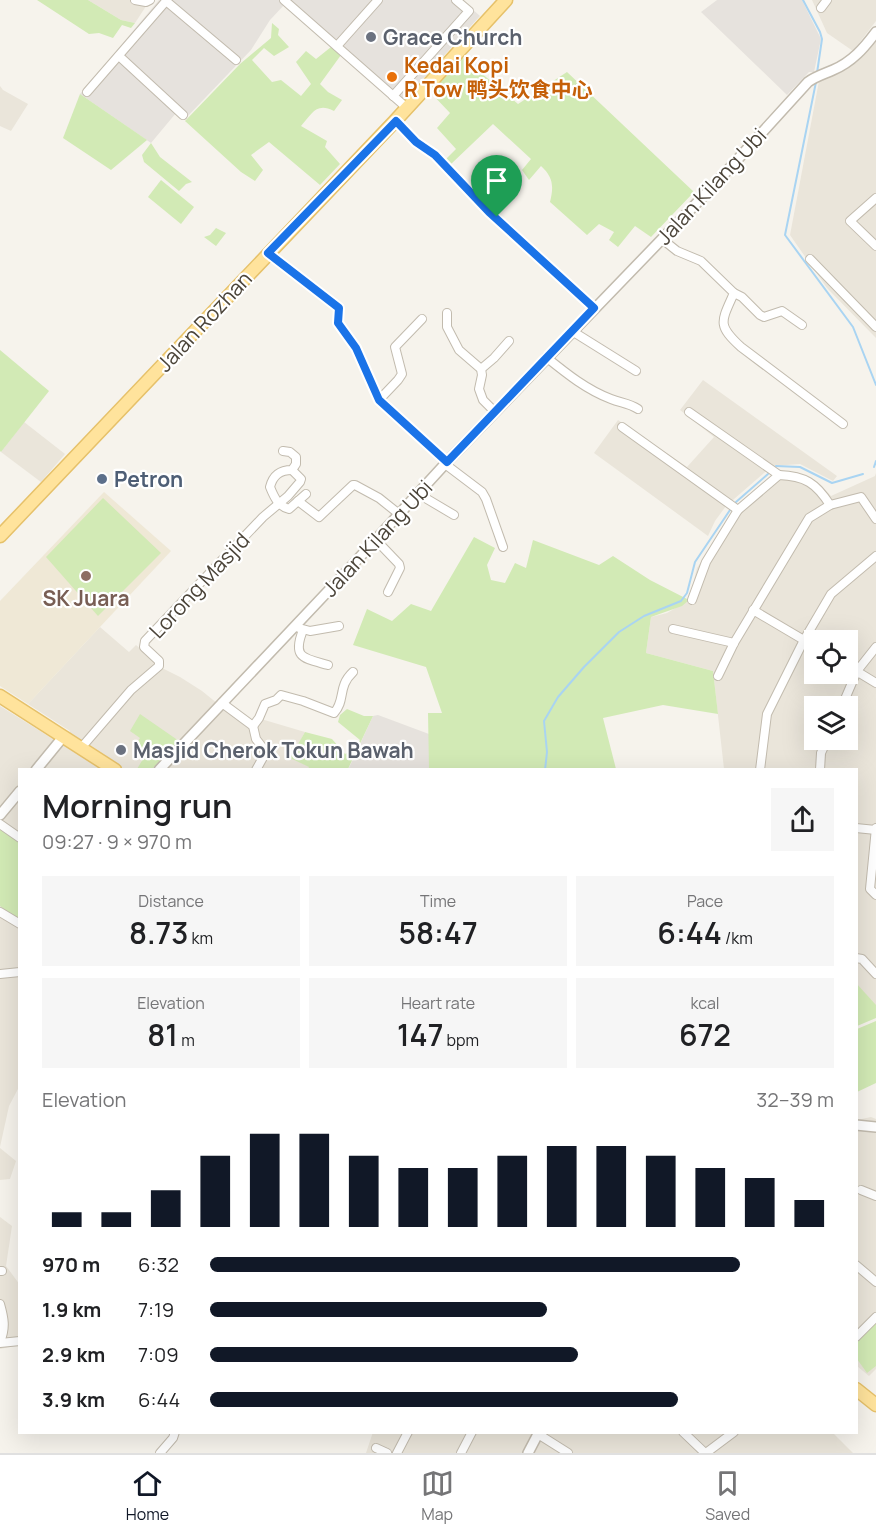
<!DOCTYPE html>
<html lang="en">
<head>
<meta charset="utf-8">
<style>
  :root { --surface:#fff; --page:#f6f6f6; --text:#202124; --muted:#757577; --line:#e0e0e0; --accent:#111827 }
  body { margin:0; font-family:Manrope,"Noto Sans SC",sans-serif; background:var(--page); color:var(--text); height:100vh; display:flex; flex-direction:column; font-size:22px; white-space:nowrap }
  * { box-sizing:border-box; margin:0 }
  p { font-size:20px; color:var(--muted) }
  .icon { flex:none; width:33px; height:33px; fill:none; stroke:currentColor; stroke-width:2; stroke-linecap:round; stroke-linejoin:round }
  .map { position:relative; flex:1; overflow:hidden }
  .drawer { position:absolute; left:18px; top:768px; width:840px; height:666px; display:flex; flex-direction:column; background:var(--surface); border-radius:0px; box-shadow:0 6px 24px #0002 }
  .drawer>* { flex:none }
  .tools { position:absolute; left:804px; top:630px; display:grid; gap:12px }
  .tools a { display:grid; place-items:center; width:54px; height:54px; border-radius:0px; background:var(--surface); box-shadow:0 6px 24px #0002; font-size:30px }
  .pin { position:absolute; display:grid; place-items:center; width:51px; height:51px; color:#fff; margin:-62px -26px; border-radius:50% 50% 50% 0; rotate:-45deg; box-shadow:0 0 6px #0007 }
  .pin .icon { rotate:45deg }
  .round { display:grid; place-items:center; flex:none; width:63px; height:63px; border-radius:0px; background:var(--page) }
  .head { display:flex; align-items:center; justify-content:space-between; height:102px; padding:0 24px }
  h1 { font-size:33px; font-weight:600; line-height:45px }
  .figures { display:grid; grid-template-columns:repeat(3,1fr); gap:9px; height:102px; padding:6px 24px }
  .figures div { display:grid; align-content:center; border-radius:0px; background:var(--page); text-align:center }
  .figures b { font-size:30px; font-weight:600 }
  .figures small { font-size:16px; font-weight:400 }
  .figures p { font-size:16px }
  .chart { height:168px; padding:12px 24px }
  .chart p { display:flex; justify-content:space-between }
  .chart svg { width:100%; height:108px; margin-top:6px; stroke:var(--accent); stroke-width:6 }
  ul { padding:0 24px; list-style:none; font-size:20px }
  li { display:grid; grid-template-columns:96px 72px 1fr; align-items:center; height:45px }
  li i { height:15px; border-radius:8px; background:var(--accent) }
  .tab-bar { display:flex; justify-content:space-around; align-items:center; height:84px; border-top:2px solid var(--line); background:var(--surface); font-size:16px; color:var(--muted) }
  .tab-bar a { display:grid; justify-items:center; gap:3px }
  .tab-bar .current { color:var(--accent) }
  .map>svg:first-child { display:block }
</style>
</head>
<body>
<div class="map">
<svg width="876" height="1453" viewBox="0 0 876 1453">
  <rect width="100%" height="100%" fill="#f6f3ec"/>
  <g fill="#eae5da" fill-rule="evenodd">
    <polygon points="88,0 150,0 135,23 121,20"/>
    <polygon points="812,0 876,0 876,21 853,51 827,33"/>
    <polygon points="876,38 876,338 827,288 790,235 819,81 833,76 860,59"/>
    <polygon points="0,86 3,90 28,104 11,131 0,126"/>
    <polygon points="703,380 837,476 833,481 800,464 772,466 726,506 715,521 708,536 594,453 618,420 687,467 714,437 680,410"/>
    <polygon points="24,422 65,454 41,482 1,452"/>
    <path d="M780,470L808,476L821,485L831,496L875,476L876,473V1008L857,987L856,770L724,769L713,671L646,653L651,617L667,613L689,600L697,568L741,501ZM814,640H848V674H814ZM814,706H848V740H814Z"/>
    <polygon points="100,627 129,652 136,645 162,668 180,677 202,691 249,729 261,719 305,732 291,758 310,767 308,770 20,770 19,1087 9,1106 0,1147 0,706 61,744 70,731 28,704"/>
    <polygon points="871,1117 876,1119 876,1369 869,1376 857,1366 857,1120"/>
    <polygon points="0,1148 16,1161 10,1179 0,1180"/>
    <polygon points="0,1217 12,1226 6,1266 20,1285 19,1345 0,1349"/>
    <polygon points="373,1432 832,1432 853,1453 366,1453"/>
  </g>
  <g fill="#e6e2dd">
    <polygon points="159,0 462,0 480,16 399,105 285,4 270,20 251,50 184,120 176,113 151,143 80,94"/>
    <polygon points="717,0 802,0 821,39 814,72 809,72 787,95 701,12"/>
    <polygon points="378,715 429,734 429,769 348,770 373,716"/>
  </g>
  <polygon fill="#efe8d6" points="104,492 171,551 28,704 0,686 0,601"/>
  <g fill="#d2eab5">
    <polygon points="37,0 88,0 121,20 135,23 131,28 122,25 113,38 99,33 89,34"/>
    <path d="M272,23L279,29L278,35L289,47L274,56L264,48L252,60L272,82L281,80L301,96L311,84L296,62L306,51L316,59L331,47L341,55L320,84L328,92L342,100L334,111C316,102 312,114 301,126L327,141L325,147L340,164L320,185L269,142L251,155L263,170L255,181L241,172L185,121L240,64L271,38Z"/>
    <path d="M461,56L518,104L567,72L694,192L651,237L635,226L618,247L609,240L614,232L599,224L587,235L550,202C554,186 553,177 541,166L529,180L522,170L531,159L493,124L450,165L445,160L456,149L437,128L450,113L430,92Z"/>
    <polygon points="80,94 147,140 111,170 63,138"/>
    <polygon points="151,143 160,157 192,182 186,184 179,191 144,162 142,155"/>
    <polygon points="161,180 194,207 181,224 148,197"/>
    <polygon points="216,228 226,233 216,246 204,237 210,235"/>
    <polygon points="0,350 49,391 1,452 0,451"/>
    <polygon points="103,498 161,553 98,616 46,557"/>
    <polygon points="474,537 495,548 487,565 491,580 505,583 515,563 526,568 533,540 599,565 613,556 650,580 689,600 682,606 651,617 646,653 713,671 718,714 663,705 603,718 616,769 429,769 428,713 442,713 426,667 353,645 367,609 392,621 411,604 431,611"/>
    <polygon points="347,709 364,716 373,716 348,769 308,769 309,767 290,758 305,732 332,739 345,754 353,750 360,740 338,722 340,715"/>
    <polygon points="140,714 179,741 152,769 137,769 146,754 135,745 140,738 130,731"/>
    <polygon points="0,829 19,842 19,920 0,906"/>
    <polygon points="856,983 876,1005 876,1018 857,1026"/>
    <polygon points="876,1021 876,1083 857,1092 857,1029"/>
    <polygon points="876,1322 876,1366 867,1373 857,1359 856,1343"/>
  </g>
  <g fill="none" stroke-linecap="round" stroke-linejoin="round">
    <g stroke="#a9d4f2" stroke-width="2">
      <polyline points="803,0 820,32 822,39 817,73"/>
      <polyline points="816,82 785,235 853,327 876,385"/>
      <polyline points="776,466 800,467 832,483 863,474"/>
      <polyline points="874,467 876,461"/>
      <polyline points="736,502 768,474"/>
      <polyline points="545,770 547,752 544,721 558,697 584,667 619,632 644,616 681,601 687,593 695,562 730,510"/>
    </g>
    <defs>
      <g id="minor">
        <polyline points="135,0 146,2 150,0"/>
        <polyline points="284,0 407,108"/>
        <polyline points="166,1 236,60"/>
        <polyline points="821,8 827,0"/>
        <polyline points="337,46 378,0"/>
        <polyline points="119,56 183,115"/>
        <polyline points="87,92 167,0"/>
        <polyline points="393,96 469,11 456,0"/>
        <polyline points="395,121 416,142 434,155 489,211 594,308"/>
        <polyline points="876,198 850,221 876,246"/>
        <path d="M662,239L677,251L701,261L734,293C721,322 717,325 741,347L843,424"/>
        <polyline points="269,253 339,308 338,323 356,348 379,400 447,462"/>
        <polyline points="810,259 876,327"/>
        <polyline points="734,293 742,297 760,315 764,317 782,311 802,325"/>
        <polyline points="447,313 447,327 459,350 481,369 482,375 479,389 483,400 495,412"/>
        <polyline points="572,331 636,371"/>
        <path d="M546,357C567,374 587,390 611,399C621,403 629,403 638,409"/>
        <polyline points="481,369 494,358 509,341"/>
        <polyline points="379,400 398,380 402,374 395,347 422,319"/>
        <polyline points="689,412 779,475"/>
        <polyline points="622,427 738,510"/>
        <path d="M283,451L290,452L296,457V464L292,470C280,470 273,475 270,487C274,497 278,506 289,509L306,494"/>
        <polyline points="445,464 482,492 486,499 503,547"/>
        <polyline points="420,491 427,499 454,515"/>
        <polyline points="298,501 319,517 353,485 355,485 379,498 399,514"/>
        <polyline points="375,539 399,564 400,568 388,592"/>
        <path d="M692,600L706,562L738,510L779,475C805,476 816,483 830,505"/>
        <polyline points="753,610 814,646"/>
        <polyline points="299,628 310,631 339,626"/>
        <polyline points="673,629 734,643"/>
        <path d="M303,630C292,658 303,658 328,665"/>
        <polyline points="848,666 876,683"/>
        <polyline points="718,676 734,643 809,518 830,505 861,497 876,519"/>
        <polyline points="222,703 253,726 256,739 266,752 256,770"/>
        <polyline points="842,706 857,671 876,647"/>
        <path d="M253,726L259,718L265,704L276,700L281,695L303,701L334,713C346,700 337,687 353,672"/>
        <polyline points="81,748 131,690 159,666 159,661 144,647 145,641 263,517 288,496 300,482 301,479 292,470"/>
        <polyline points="760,770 767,714 804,640 831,594 876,556"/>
        <polyline points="820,770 821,753 827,740"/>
        <polyline points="0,824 20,838"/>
        <polyline points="856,828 876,830"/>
        <polyline points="876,828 870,889 876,895"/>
        <polyline points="0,912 20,924"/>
        <polyline points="856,958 862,959 876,974"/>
        <polyline points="0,974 20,972"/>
        <polyline points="861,1190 876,1196"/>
        <polyline points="856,1265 876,1282"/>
        <polyline points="0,1271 2,1271"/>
        <path d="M0,1304C4,1318 6,1328 0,1342"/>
        <polyline points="856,1337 876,1317"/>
        <polyline points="0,1343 20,1341"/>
        <polyline points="683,1432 705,1453"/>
        <polyline points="538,1434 568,1453"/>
        <polyline points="376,1448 387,1453"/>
        <polyline points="160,1453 173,1438 175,1432"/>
        <polyline points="397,1453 408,1432"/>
        <polyline points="461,1453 472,1432"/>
        <polyline points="706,1453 734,1432"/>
      </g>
      <g id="tertiary">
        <polyline points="36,770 63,737"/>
        <path d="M159,770L347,571L445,464L717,182L808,82C816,76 824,74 833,70C852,62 864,48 876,32"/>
        <polyline points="0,815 20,791"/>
        <polyline points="856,1125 876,1127"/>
        <polyline points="528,1453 539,1432"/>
      </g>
      <g id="primary">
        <polyline points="0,536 395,121 506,0"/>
        <polyline points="0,696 115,770"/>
        <polyline points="856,1389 876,1405"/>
      </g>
    </defs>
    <use href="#minor" stroke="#c2bbae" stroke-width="10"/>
    <use href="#tertiary" stroke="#c2bbae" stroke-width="12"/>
    <use href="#primary" stroke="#e6c16a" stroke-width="15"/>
    <use href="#minor" stroke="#fff" stroke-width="8"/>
    <use href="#tertiary" stroke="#fff" stroke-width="9"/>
    <use href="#primary" stroke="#ffe39c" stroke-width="12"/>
  </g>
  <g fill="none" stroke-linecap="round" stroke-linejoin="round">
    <defs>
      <polygon id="route" points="396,121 416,142 435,155 489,212 594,308 447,462 379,400 356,348 338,323 339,308 268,253"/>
    </defs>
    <use href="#route" stroke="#fff" stroke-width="12"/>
    <use href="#route" stroke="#1a73e8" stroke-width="8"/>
  </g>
  <g fill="#6b7280" stroke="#fff" stroke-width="2">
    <circle cx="371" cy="37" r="6"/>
    <circle cx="121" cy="750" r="6"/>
  </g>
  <circle fill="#e8710a" stroke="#fff" stroke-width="2" cx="392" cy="77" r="6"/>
  <circle fill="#5c6f8a" stroke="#fff" stroke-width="2" cx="102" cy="479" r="6"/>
  <circle fill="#8d6e63" stroke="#fff" stroke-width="2" cx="86" cy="576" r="6"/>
  <g text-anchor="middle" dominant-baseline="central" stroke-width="4.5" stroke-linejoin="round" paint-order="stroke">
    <g font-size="21" font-weight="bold" fill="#5b616d" stroke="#fff" text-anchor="start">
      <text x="383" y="37">Grace Church</text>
      <text x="133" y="750">Masjid Cherok Tokun Bawah</text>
    </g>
    <g font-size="21" font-weight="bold" fill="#c56008" stroke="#fff" text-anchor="start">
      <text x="404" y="65">Kedai Kopi<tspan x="404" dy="24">R Tow 鸭头饮食中心</tspan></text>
    </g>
    <g font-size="21" fill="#4b4439" stroke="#fff">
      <text transform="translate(711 186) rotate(-47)">Jalan Kilang Ubi</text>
      <text transform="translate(204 321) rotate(-47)">Jalan Rozhan</text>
      <text transform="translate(377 538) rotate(-47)">Jalan Kilang Ubi</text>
      <text transform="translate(199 585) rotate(-47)">Lorong Masjid</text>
    </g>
    <g font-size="21" font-weight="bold" fill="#4e5e75" stroke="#fff" text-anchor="start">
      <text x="114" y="479">Petron</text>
    </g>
    <g font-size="21" font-weight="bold" fill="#785e54" stroke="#fff">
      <text x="86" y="598">SK Juara</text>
    </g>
  </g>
</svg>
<div class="tools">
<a><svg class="icon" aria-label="locate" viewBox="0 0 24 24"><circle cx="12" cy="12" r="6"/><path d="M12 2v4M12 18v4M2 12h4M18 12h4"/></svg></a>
<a><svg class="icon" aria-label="layers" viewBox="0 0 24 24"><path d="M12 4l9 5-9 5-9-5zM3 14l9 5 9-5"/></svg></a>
</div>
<div class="pin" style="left:497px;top:217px;background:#1e9e55"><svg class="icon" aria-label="arrive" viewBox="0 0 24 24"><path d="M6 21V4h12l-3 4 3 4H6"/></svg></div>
<section class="drawer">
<div class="head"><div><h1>Morning run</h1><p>09:27 · 9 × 970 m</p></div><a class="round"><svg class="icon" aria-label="share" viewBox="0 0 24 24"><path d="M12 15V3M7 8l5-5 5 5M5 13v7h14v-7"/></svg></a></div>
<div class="figures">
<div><p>Distance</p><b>8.73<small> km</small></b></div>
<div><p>Time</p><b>58:47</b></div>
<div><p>Pace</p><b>6:44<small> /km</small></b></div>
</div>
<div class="figures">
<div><p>Elevation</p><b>81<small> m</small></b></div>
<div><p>Heart rate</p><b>147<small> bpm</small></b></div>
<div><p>kcal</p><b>672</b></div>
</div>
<div class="chart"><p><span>Elevation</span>32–39 m</p>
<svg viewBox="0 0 160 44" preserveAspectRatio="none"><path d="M5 44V38M15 44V38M25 44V29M35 44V15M45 44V6M55 44V6M65 44V15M75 44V20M85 44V20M95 44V15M105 44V11M115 44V11M125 44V15M135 44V20M145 44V24M155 44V33"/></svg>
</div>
<ul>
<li><b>970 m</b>6:32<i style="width:85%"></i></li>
<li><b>1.9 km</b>7:19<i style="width:54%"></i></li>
<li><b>2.9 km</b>7:09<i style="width:59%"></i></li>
<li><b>3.9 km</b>6:44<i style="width:75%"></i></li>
</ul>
</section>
</div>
<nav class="tab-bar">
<a class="current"><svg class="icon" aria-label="home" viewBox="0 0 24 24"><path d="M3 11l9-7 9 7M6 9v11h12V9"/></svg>Home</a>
<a><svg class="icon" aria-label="map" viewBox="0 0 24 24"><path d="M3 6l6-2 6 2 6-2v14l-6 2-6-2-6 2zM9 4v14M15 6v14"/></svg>Map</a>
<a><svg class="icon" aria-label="saved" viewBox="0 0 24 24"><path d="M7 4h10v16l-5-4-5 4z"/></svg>Saved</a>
</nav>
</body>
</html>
